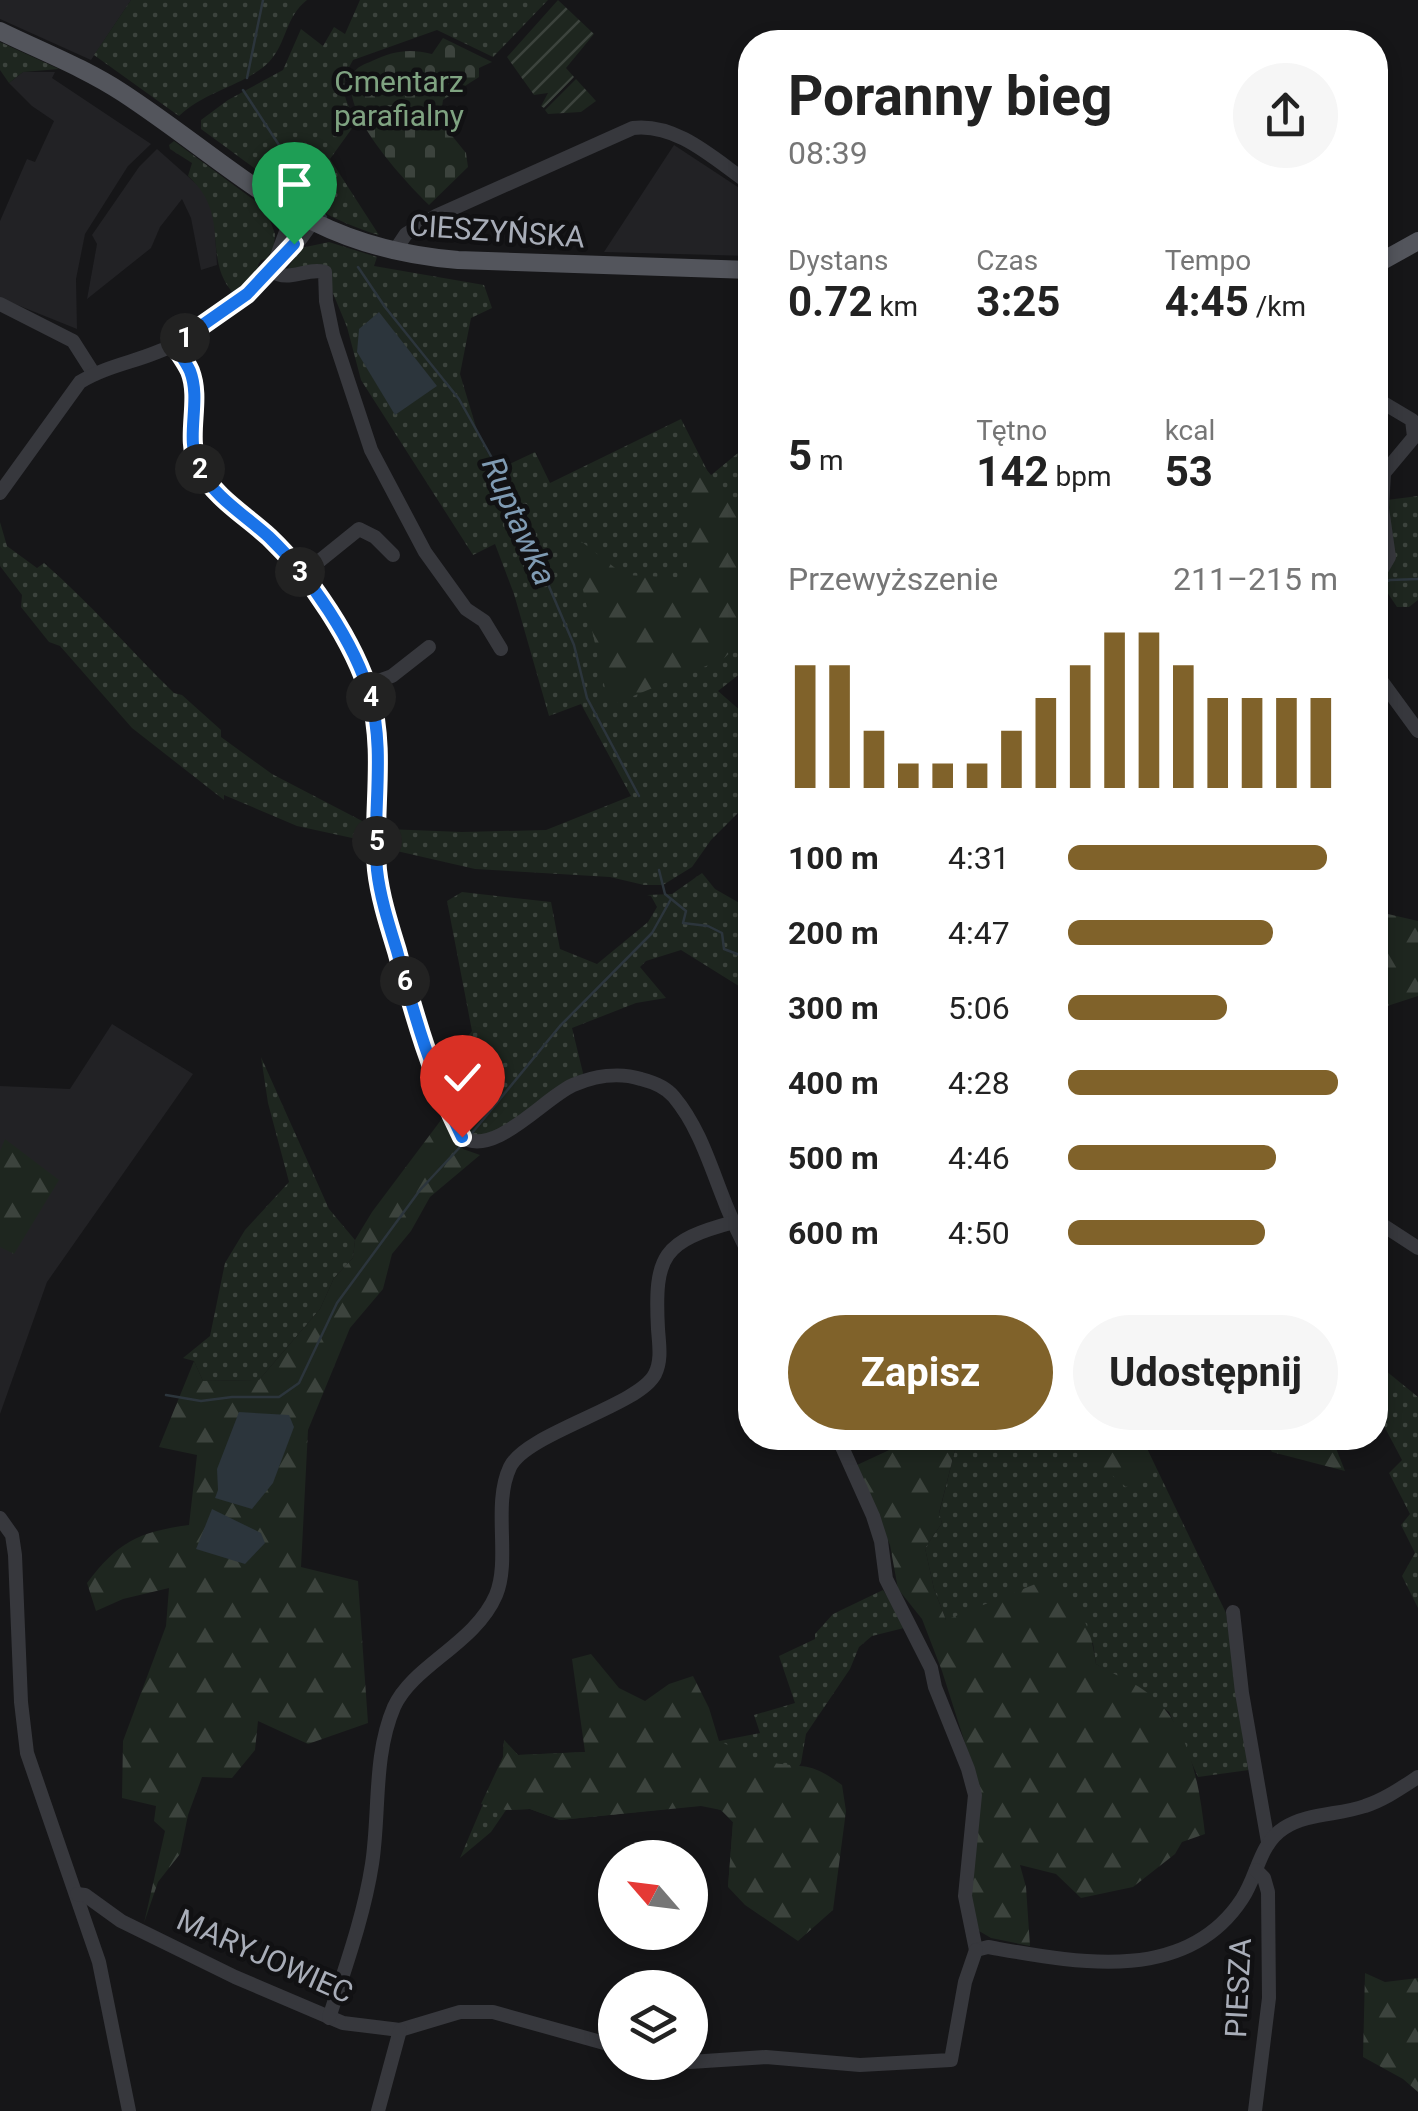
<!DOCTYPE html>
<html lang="pl">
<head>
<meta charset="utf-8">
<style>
  :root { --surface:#fff; --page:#f6f6f6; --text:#222; --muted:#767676; --accent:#80622a }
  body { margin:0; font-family:Roboto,sans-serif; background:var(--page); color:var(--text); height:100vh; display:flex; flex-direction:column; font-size:38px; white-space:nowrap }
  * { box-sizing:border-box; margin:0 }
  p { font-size:32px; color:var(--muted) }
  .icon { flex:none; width:55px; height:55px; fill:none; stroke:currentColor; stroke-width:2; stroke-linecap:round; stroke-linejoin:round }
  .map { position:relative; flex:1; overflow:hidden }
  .panel { position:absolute; left:738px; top:30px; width:650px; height:1420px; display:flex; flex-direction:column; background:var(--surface); border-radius:40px; box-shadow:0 5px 15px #0003 }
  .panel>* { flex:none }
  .needle { width:65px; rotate:298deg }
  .controls { position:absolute; left:598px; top:1840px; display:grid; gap:20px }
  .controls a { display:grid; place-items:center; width:110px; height:110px; border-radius:50%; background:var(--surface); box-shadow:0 5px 15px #0003; font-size:50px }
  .pin { position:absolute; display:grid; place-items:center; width:85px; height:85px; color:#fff; margin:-102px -42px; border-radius:50% 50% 50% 0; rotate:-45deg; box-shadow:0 0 10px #0007 }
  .pin .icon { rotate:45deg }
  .km { position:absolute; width:50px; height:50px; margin:-25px; border-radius:50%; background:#222; color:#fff; font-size:28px; line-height:50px; text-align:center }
  .round { display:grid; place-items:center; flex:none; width:105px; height:105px; border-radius:52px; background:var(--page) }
  .overview { display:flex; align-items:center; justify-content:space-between; height:170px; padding:0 50px }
  h1 { font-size:55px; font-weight:700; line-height:75px }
  .stats { display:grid; grid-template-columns:repeat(3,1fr); gap:15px; height:170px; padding:10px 50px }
  .stats div { display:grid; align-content:center }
  .stats b { font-size:42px; font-weight:700 }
  .stats small { font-size:28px; font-weight:400 }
  .stats p { font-size:28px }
  .chart { height:280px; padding:20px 50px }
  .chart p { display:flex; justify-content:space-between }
  .chart svg { width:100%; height:180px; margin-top:10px; stroke:var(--accent); stroke-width:6 }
  .primary-button { display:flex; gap:20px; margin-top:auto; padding:20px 50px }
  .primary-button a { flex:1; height:115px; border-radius:60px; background:var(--accent); color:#fff; font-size:40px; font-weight:700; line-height:115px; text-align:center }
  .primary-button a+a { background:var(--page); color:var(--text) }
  ul { padding:0 50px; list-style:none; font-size:32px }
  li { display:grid; grid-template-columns:160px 120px 1fr; align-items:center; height:75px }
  li i { height:25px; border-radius:12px; background:var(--accent) }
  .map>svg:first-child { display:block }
</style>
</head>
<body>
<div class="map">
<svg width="1418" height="2111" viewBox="0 0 1418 2111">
  <defs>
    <pattern id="grass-dots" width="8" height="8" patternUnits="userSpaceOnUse" patternTransform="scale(2.5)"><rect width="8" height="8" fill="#1e261f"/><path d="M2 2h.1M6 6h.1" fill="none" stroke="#3c433d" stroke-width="1.8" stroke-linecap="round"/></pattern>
    <pattern id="forest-firs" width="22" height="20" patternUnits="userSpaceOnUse" patternTransform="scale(2.5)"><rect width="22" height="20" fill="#1e261f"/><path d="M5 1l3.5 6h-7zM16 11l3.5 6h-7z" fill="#3c433d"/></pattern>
    <pattern id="cemetery-stones" width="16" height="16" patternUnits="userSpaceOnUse" patternTransform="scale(2.5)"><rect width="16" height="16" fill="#1e261f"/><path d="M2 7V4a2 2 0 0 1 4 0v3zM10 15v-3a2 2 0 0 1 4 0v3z" fill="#3c433d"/></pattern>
    <pattern id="garden-furrows" width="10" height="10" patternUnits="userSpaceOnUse" patternTransform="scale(2.5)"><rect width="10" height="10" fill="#1e261f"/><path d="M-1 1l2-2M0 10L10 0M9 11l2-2" fill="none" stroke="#3c433d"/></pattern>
  </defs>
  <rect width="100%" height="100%" fill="#161618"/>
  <g fill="#222225">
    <polygon points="0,0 131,0 91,60 0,19"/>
    <polygon points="23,72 55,72 52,78 151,144 128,166 85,234 76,279 77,329 0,298 0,221 27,159 35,162 54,121 32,106 9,83"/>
    <polygon points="674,145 750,195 750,256 604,252"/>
    <polygon points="157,149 202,189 214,214 217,265 201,270 191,218 182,199 160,227 151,248 87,299 97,244 92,235 139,167"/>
    <polygon points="112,1024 193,1074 47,1282 0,1414 0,1086 70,1089"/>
  </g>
  <g fill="url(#grass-dots)">
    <path d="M131,0H307C285,17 287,43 269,62C244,86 205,91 179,116L94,55Z"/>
    <path d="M360,0H548L493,57L437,30L353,60C340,82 341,100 358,120L330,159L379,235C312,216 257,169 201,129V120L228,100L283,70L301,29L323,46L334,27L345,34Z"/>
    <polygon points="0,42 59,69 23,72 9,83 0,70"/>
    <path d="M174,141L266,209L275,234L274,245L267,259L261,260L258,265L260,273L235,295C200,259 233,216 188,176L192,163L170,149L169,145Z"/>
    <polygon points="329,242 377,257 374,266 484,285 492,308 471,318 460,374 479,437 497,470 535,452 550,483 681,419 710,476 750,443 750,666 718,691 750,719 750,801 711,840 692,867 663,885 644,885 610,877 475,869 388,849 386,829 462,832 546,830 631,796 581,704 549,716 514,594 495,544 473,555 361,380 347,327 332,291 331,274 286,271 301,248"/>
    <polygon points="1418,496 1418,600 1409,607 1397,607 1381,583 1387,500"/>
    <path d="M0,522L7,546L37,568L44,563C90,603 130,650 174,693L182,695L221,730V737L272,774L366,823V841L297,826L224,795V800L132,728L60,646L49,642L21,607L22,595L0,566Z"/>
    <polygon points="702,873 715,889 750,909 750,993 681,950 646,961 640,967 666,998 636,1003 572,1028 584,1077 484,1139 469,1134 435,1050 465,1040 472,1031 447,901 462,892 551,902 560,949 597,964 648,922 657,907 651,896 647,895 672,894"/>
    <polygon points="261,1057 329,1209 355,1240 353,1258 334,1278 320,1309 259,1380 203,1381 194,1361 183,1358 210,1336 225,1263 245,1230 289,1182 268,1103"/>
    <polygon points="1375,1362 1418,1397 1418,1608 1402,1576 1415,1553 1401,1525 1410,1514 1389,1473 1402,1460 1375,1409"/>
    <polygon points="958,1438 1142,1438 1226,1613 1249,1770 1198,1777 1169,1712 1096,1664 1093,1643 946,1620 934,1589 925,1548 942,1523 939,1514"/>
    <polygon points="883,1590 908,1627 872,1636 859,1647 850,1669 806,1734 801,1763 728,1887 733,1822 721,1810 705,1805 560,1820 530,1809 506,1810 491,1832 460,1858 503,1757 504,1740 518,1755 585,1752 638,1757 760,1733 754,1715 795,1703 779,1656 815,1639 815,1634 833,1614"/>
  </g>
  <g fill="url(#forest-firs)">
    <polygon points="693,454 735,503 750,543 750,635 723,659 609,706 581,581 577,538 624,575 687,578 688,516"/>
    <polygon points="1375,911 1418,921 1418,996 1375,1010"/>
    <path d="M444,1116L463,1149L480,1155L430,1197L411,1231L392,1254L383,1289L350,1328L308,1430L301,1567L358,1581L368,1723L308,1744L258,1721L255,1750L232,1778L202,1777L188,1815L180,1854L158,1882L144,1923L165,1831L154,1821L156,1806L122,1798L123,1741L166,1626L169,1588L123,1599L96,1611L87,1583C118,1542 138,1532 189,1525L197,1455L159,1447L194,1361L203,1381L259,1380L320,1309L334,1278L353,1258L355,1240L372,1212Z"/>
    <polygon points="5,1139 59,1180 14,1254 0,1247 0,1151"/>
    <path d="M915,1438H958L939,1513L942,1523L925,1548L934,1589L946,1620L1048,1579C1080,1607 1090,1621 1096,1664C1112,1674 1130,1680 1145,1691C1190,1723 1199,1783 1205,1834L1182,1842L1175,1854L1133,1887L1081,1898L1056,1874L1020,1865L1026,1887L1030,1946L991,1938L979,1931L970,1893L978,1784L942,1671L922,1619L898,1589L890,1545L857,1465Z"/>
    <polygon points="1080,1438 1132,1438 1152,1468 1126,1487 1094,1460"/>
    <polygon points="1264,1438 1332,1438 1345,1471 1272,1452"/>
    <path d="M591,1654L619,1688L645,1701L669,1684L693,1676L709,1708L719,1741C735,1748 755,1761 773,1763C808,1768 810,1762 842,1785L846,1811L833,1910L798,1941L745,1905L728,1887L733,1822L721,1810L701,1806L560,1820L530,1809L506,1810L481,1804L503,1757L504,1740L518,1755L585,1752L572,1659Z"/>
    <polygon points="1365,1973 1385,1982 1418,1978 1418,2092 1403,2079 1363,2057"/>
  </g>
  <path fill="url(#cemetery-stones)" d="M443,38L492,62L479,68V77L443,100L440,121L466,153L468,167L429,205C405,181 338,111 353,74C356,67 365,64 372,61C393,51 409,48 432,54Z"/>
  <g fill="url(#garden-furrows)">
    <polygon points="558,0 594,34 566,68 574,77 544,108 541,106 548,93 534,95 507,57"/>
    <polygon points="576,79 596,101 581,112 548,114 545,110"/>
  </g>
  <g fill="#2c353c">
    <polygon points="379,312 437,386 395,415 357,352 359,329"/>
    <polygon points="239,1412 289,1415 294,1427 273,1483 252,1509 215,1498 218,1490 217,1469"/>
    <polygon points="212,1509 261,1533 265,1543 245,1564 196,1549"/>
  </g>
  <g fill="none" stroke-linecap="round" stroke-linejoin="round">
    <g stroke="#2c353c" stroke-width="2.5">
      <polyline points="247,78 263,0"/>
      <polyline points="243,90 326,217"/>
      <polyline points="358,267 385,307 459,399 502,476 574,645 587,698 639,796"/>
      <polyline points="1380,584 1390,580 1418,579"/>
      <polyline points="659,870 665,894 686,911 683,923 708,926 722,933 724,949 750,959"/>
      <polyline points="472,1133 560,1026 652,933 671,899"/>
      <polyline points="166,1395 201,1401 232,1397 279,1397 299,1383 337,1303 420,1190 461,1146"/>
    </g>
    <g stroke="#37383d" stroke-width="14">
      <path d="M394,252L406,234L436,216L633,128C678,123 715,160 750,184"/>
      <polyline points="275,261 293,213"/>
      <path d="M271,271C289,283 306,267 325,272L326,301L333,335L371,450L425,552L466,609L484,621L501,649"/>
      <polyline points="0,304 73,341 94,374"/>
      <path d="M174,345C179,353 186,362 190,371C202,401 184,437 199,468C215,497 245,515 268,537C309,575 355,643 370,696C386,749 373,807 377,862C379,892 389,922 396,951C413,1015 432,1077 462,1137C494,1158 544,1098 573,1085C594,1076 619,1072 641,1079C653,1082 666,1087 674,1097C699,1127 710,1165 724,1200C731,1219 741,1238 750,1256"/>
      <polyline points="1375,398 1412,420 1414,437 1384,473 1382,508 1389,557 1375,581"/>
      <path d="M0,493L80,382C109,364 143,361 173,345C227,317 278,273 312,223"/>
      <polyline points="302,575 359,529 375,537 393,555"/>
      <polyline points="1375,672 1418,731"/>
      <polyline points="367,685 392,676 429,647"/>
      <polyline points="1375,1220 1418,1248"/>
      <polyline points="838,1438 873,1516 881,1541 886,1579 931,1668 935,1687 968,1769 975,1795 965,1896 976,1950"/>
      <polyline points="0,1518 12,1535 15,1555 21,1702 27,1753 99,1962 129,2111"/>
      <polyline points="1233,1612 1242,1693 1268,1842"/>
      <polyline points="77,1894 85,1895 121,1921 235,1977 343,2023 400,2030 460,2012 493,2012 615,2046"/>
      <path d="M976,1950L988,1947C1073,1962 1185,1986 1242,1899C1258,1875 1259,1844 1284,1828C1307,1813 1339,1815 1365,1806C1384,1800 1401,1788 1418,1777"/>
      <path d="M329,2018C345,1968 364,1916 372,1864C380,1812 373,1756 394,1707C413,1665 475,1644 496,1595C511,1559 492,1505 510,1467C526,1433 639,1406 655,1374C662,1360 659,1344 658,1329C654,1255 663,1241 734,1222"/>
      <polyline points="690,2062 766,2057 860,2065 951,2060 965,1982 976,1950"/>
      <polyline points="378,2111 400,2030"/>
      <polyline points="1255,2111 1269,1998 1268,1892 1264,1878 1256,1870"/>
    </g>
    <g stroke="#53555c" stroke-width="18">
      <path d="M0,31C41,51 85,68 123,93C243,172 303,248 458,260L750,270"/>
      <polyline points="1375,265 1418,241"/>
    </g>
  </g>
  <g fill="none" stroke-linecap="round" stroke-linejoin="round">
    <defs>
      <path id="route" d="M294,244L247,294L174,345C179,353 186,362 190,371C202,402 184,437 199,468C215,498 245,515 269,537C309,575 355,643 370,696C386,752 372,813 377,870C380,897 389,925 397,951C414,1015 432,1077 462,1137"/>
    </defs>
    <use href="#route" stroke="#fff" stroke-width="20"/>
    <use href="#route" stroke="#1a73e8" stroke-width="12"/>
  </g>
  <g text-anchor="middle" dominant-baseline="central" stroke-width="9" stroke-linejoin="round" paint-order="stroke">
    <g font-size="30" fill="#7fa381" stroke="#111113">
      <text x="399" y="81">Cmentarz<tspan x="399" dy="34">parafialny</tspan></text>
    </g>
    <g font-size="30" fill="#a8adb8" stroke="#111113">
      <text transform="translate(497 231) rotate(4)">CIESZYŃSKA</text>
      <text transform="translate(265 1956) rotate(24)">MARYJOWIEC</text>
      <text transform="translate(1238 1988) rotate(-87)">PIESZA</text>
    </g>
    <g font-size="32" font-style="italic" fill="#7f9bb3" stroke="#111113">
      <text transform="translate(519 521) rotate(66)">Ruptawka</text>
    </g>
  </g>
</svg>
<div class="controls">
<a><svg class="needle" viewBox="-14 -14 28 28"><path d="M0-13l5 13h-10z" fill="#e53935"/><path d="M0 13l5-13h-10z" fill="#767676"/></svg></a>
<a><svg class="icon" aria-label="layers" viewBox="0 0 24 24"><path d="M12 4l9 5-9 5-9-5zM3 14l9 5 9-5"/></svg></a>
</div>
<div class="pin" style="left:294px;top:244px;background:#1e9e55"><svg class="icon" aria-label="arrive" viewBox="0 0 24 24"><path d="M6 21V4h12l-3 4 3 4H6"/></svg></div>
<div class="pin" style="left:462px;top:1137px;background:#d93025"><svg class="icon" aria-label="check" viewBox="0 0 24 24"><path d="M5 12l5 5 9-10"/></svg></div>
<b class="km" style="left:185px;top:338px">1</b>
<b class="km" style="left:200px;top:469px">2</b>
<b class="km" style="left:300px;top:572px">3</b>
<b class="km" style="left:371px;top:697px">4</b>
<b class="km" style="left:377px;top:841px">5</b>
<b class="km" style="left:405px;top:981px">6</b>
<section class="panel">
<div class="overview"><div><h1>Poranny bieg</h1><p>08:39</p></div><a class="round"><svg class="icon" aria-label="share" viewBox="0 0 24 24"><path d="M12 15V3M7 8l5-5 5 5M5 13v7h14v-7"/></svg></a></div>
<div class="stats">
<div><p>Dystans</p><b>0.72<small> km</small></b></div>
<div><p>Czas</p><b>3:25</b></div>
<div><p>Tempo</p><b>4:45<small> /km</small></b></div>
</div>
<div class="stats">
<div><b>5<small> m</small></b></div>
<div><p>Tętno</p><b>142<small> bpm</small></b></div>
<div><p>kcal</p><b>53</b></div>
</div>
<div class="chart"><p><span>Przewyższenie</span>211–215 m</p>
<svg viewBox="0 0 160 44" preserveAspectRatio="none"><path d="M5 44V14M15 44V14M25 44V30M35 44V38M45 44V38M55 44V38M65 44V30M75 44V22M85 44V14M95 44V6M105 44V6M115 44V14M125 44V22M135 44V22M145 44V22M155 44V22"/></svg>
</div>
<ul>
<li><b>100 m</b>4:31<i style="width:96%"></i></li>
<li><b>200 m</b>4:47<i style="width:76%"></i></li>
<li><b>300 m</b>5:06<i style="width:59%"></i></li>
<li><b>400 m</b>4:28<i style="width:100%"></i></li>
<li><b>500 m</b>4:46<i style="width:77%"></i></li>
<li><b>600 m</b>4:50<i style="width:73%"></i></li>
</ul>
<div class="primary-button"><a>Zapisz</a><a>Udostępnij</a></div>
</section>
</div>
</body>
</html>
